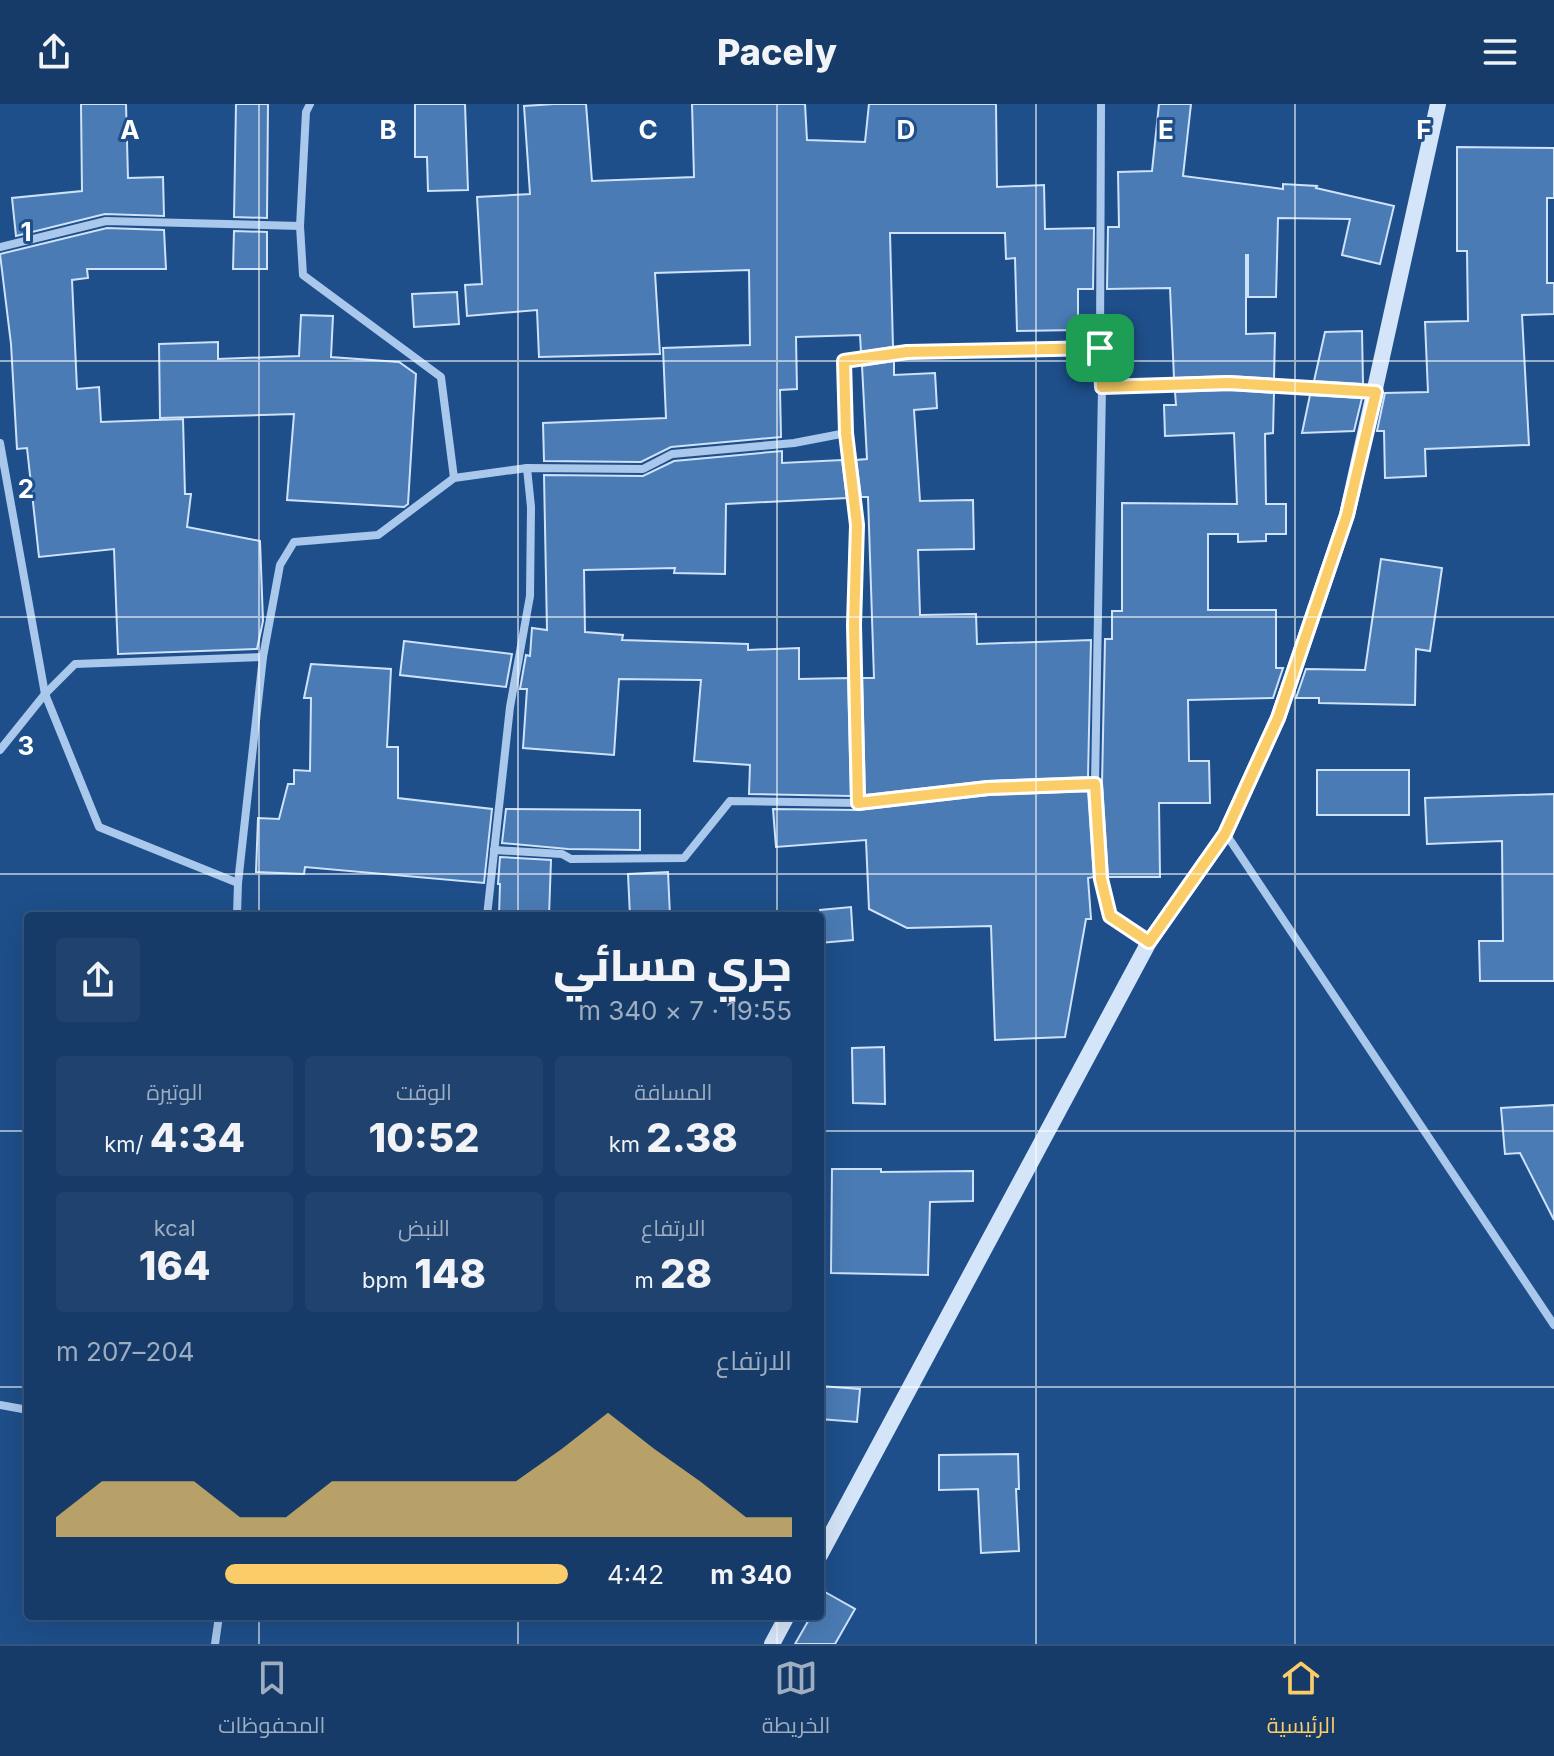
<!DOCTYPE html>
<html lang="ar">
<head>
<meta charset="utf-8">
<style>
  :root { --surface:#163b68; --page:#1f426e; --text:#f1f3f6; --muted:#9eadc0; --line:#35557c; --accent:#fbcd68 }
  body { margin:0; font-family:Inter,Cairo,sans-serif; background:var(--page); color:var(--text); direction:rtl; height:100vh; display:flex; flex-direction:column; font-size:30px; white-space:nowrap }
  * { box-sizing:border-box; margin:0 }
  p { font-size:26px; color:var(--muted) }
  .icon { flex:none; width:44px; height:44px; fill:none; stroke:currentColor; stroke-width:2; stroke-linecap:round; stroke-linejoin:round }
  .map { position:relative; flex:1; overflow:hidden; direction:ltr }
  .panel { position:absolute; left:24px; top:808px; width:800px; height:708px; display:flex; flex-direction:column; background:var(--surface); border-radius:8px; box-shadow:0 8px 32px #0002,0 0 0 2px var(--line); direction:rtl }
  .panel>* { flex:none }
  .pin { position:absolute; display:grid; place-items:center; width:68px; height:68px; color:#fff; margin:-34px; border-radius:16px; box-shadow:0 4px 12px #0006 }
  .round { display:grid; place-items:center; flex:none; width:84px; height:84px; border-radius:8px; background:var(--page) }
  .summary { display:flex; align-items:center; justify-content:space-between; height:136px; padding:0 32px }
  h1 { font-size:44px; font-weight:800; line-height:60px }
  .metrics { display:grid; grid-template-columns:repeat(3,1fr); gap:12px; height:136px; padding:8px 32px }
  .metrics div { display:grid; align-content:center; border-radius:8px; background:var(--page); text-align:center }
  .metrics b { font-size:40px; font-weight:800 }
  .metrics small { font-size:22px; font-weight:400 }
  .metrics p { font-size:22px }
  .chart { height:224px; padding:16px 32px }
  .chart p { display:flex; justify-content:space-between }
  .chart svg { width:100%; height:144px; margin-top:8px; fill:var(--accent); opacity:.7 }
  ul { padding:0 32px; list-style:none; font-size:26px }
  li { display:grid; grid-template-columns:128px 96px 1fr; align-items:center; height:60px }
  li i { height:20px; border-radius:10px; background:var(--accent) }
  header { display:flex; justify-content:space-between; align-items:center; height:104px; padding:0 32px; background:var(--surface); font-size:36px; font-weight:800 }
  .tab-bar { display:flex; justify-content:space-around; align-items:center; height:112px; border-top:2px solid var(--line); background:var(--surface); font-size:22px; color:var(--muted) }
  .tab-bar a { display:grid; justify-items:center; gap:4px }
  .tab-bar .selected { color:var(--accent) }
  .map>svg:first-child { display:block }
</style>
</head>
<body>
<header><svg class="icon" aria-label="menu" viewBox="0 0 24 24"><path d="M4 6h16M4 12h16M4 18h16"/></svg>Pacely<svg class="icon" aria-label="share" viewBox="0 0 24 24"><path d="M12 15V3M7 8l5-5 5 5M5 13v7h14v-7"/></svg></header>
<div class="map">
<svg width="1554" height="1540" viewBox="0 0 1554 1540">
  <rect width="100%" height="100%" fill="#1e4f8a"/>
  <g fill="#4a7bb4" stroke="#cee2f9" stroke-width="2">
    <polygon points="81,0 126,0 128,74 163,73 164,112 105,110 16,132 12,94 82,87"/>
    <polygon points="236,0 268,0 267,114 234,113"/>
    <polygon points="415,0 465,0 468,86 428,87 427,53 415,53"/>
    <polygon points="554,0 586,0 592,77 694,73 692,0 805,0 807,36 865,38 869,0 996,0 997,83 1044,81 1045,125 1094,124 1093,185 1078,185 1078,226 1017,227 1015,154 1006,155 1005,129 890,129 893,243 861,248 860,231 796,233 797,285 780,286 781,333 671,343 641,358 544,357 543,319 666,314 663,244 750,241 749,166 655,169 660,250 539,253 537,206 467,212 465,181 482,180 477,93 530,90 524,2"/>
    <polygon points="1159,0 1191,0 1183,72 1283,85 1283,80 1317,82 1316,84 1394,102 1380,160 1342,151 1350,115 1278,114 1276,193 1248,193 1248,151 1246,151 1246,230 1275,229 1274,275 1229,272 1174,274 1170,184 1107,185 1108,123 1119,123 1118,68 1152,67"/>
    <polygon points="1457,43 1554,44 1554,94 1547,94 1547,179 1554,179 1554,210 1522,211 1529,341 1425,345 1426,372 1385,374 1384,327 1377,327 1385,289 1428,288 1425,218 1468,217 1467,147 1457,147"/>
    <polygon points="107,124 164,126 166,165 87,165 88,174 72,176 77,285 99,283 101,318 183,315 185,390 191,390 187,423 260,437 263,517 257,545 118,550 114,445 39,453 27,344 17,345 11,240 0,150"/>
    <polygon points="234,127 267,128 267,165 233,165"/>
    <polygon points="457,188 459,220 414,223 412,190"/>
    <polygon points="301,211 333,212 331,253 399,258 416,270 408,400 404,403 287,396 294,310 160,314 159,240 218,238 218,255 299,252"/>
    <polygon points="1362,227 1363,280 1314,277 1325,228"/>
    <polygon points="894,257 894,271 935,269 937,304 914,306 920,397 973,396 974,445 918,446 920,511 976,510 977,540 1091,536 1088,673 987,677 865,691 862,574 874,574 868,393 861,393 856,356 867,355 862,262"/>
    <polygon points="1229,286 1274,289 1273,329 1265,330 1266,400 1286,400 1286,430 1266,430 1266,437 1238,438 1238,430 1208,430 1208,506 1276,506 1276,564 1283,564 1273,594 1188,596 1189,657 1209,657 1210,699 1159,699 1160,773 1108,773 1102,680 1105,535 1112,535 1112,507 1122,507 1122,399 1237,400 1234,329 1165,332 1164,301 1176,301 1175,288"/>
    <polygon points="1310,291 1362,294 1354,327 1302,329"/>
    <polygon points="782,347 782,359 842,356 847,394 726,400 725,470 674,469 675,464 584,466 585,528 623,531 622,536 748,540 748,546 799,544 799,575 848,574 851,692 749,690 750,661 694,657 701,576 619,575 614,651 523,644 527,585 520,585 526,551 530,552 532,524 547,526 544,371 643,372 674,357"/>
    <polygon points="1381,455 1442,464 1430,547 1416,545 1415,601 1319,599 1319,594 1296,594 1306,565 1365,566"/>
    <polygon points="404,537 512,550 506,583 400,571"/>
    <polygon points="311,560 391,565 387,643 398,643 398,694 492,705 484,779 305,763 304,770 256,768 258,714 279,715 288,680 294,680 294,666 310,667 311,594 304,594"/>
    <rect x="1317" y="666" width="92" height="45"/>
    <polygon points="1088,687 1094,773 1088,774 1091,815 1086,815 1065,933 995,936 991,822 907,824 869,805 866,736 776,743 773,705 858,706 989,691"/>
    <polygon points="1554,690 1554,877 1480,877 1479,837 1503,837 1502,737 1427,740 1425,694"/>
    <polygon points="506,705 640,706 640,746 568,745 502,739"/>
    <polygon points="500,753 551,756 549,812 499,812 500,780 498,780"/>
    <polygon points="668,768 670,812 630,812 628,770"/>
    <polygon points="851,803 853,836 820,839 820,806"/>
    <polygon points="884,943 885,1000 853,999 852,944"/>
    <polygon points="1554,1001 1554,1116 1520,1049 1505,1050 1501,1004"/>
    <polygon points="832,1065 881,1065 881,1068 973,1067 973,1097 930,1098 928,1171 831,1169"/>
    <polygon points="820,1282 860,1285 857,1318 820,1315"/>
    <polygon points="1018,1350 1019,1385 1016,1385 1019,1447 981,1449 978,1385 939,1386 939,1351"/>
    <polygon points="825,1488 855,1505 835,1540 795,1540 811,1512 820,1512 820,1497"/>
  </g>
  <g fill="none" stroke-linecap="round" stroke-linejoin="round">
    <g stroke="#a9c8ec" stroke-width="8">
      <polyline points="310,0 306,8 300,122 303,171 441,273 454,374"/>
      <polyline points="1101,0 1100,244 1102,283 1095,680 1101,775 1110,812 1148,837"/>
      <polyline points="0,143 106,117 300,122"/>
      <polyline points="1102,283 1229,279 1375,288"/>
      <polyline points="846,329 857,421 854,521 858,699"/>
      <polyline points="0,339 45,590 99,723 238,779"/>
      <polyline points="0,646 45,590 75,560 263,553"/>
      <polyline points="1226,730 1554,1221"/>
      <polyline points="494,746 562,750 571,755 684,754 730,697 858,699 988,684 1095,680"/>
      <polyline points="237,812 238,779 263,553 280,461 294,438 378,431 454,374 527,364 643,365 672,350 794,339 846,329 844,257 907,248 1100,244"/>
      <polyline points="487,812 510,603 530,492 531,403 527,364"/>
      <polyline points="0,1301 28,1306"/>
      <polyline points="215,1540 219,1512"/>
    </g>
    <g stroke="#d5e5f9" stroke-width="16">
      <polyline points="820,1451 1149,838 1225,730 1278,614 1347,411 1438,0"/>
      <polyline points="772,1540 787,1512"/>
    </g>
  </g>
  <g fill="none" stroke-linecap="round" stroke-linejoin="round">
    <defs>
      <polygon id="route" points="1100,244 1102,283 1229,279 1376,288 1347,411 1278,614 1225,730 1149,838 1110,812 1101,775 1095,680 988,684 858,699 854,521 857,421 846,329 844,257 907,248"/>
    </defs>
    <use href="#route" stroke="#fff" stroke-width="16"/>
    <use href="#route" stroke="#fbcd68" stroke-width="10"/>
  </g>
  <path fill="none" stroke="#fff" stroke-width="2" stroke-opacity="0.55" d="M259,0V812M518,0V812M777,0V812M1036,0V1540M1295,0V1540M0,257H1554M0,513H1554M0,770H1554M0,1027H28M820,1027H1554M0,1283H28M820,1283H1554M259,1512V1540M518,1512V1540M777,1512V1540"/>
  <g font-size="26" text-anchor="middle" font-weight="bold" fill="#fff" stroke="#1e4f8a" stroke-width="6" stroke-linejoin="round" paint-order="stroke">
    <text x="130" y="35">A</text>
    <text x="388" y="35">B</text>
    <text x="648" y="35">C</text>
    <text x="906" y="35">D</text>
    <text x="1166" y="35">E</text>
    <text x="1424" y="35">F</text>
    <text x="26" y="137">1</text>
    <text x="26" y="394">2</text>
    <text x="26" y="651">3</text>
  </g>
</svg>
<div class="pin" style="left:1100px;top:244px;background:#1e9e55"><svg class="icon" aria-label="arrive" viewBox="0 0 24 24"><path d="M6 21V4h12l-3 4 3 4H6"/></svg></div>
<section class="panel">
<div class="summary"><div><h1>جري مسائي</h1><p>19:55 · 7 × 340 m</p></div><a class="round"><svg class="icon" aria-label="share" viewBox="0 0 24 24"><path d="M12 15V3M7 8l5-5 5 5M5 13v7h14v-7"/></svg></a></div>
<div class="metrics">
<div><p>المسافة</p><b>2.38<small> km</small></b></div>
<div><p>الوقت</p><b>10:52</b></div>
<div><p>الوتيرة</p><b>4:34<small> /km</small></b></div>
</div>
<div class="metrics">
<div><p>الارتفاع</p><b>28<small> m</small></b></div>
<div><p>النبض</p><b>148<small> bpm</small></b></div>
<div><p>kcal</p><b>164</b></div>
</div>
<div class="chart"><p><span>الارتفاع</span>204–207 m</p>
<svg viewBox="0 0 160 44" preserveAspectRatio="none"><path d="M0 44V38L10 27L20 27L30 27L40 38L50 38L60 27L70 27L80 27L90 27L100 27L110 17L120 6L130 17L140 27L150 38L160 38V44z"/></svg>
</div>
<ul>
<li><b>340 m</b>4:42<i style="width:67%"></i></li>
</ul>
</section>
</div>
<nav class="tab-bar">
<a class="selected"><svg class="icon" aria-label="home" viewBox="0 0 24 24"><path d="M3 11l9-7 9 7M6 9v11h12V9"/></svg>الرئيسية</a>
<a><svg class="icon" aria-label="map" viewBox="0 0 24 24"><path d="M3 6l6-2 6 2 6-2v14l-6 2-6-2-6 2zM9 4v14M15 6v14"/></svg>الخريطة</a>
<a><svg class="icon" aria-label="saved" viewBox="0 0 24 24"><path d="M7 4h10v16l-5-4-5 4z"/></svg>المحفوظات</a>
</nav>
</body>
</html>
